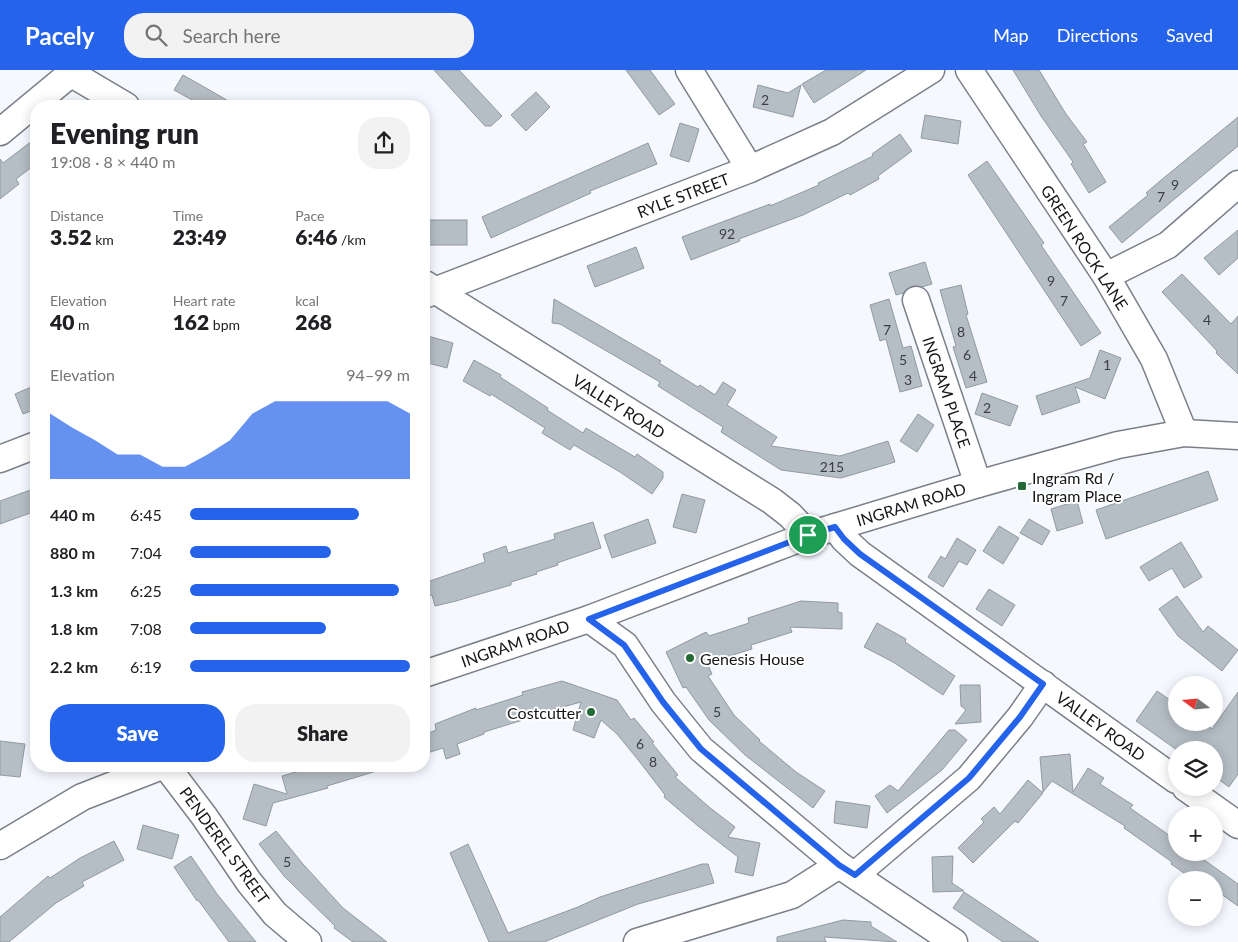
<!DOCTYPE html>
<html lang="en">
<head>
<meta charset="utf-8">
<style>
  :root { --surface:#fff; --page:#f2f2f2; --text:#202124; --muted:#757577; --accent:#2563eb }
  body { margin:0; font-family:Lato,sans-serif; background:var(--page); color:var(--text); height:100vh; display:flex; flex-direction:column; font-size:19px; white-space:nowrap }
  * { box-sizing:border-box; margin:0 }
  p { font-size:16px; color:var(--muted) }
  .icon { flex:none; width:28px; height:28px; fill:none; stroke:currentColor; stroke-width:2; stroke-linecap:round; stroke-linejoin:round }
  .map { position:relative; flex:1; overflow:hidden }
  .panel { position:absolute; left:30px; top:30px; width:400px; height:672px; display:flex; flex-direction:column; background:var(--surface); border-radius:20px; box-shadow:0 2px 12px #0003 }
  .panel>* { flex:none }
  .needle { width:32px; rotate:286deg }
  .fabs { position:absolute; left:1168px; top:606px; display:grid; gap:10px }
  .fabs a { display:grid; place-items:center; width:55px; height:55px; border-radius:50%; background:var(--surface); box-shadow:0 2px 12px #0003; font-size:25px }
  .pin { position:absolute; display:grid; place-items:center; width:42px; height:42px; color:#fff; margin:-21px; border:2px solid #fff; border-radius:50%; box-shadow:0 1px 5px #0007 }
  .round { display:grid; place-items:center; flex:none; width:52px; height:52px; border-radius:20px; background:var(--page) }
  .overview { display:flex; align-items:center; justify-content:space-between; height:85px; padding:0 20px }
  h1 { font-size:28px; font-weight:800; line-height:38px }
  .stats { display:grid; grid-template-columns:repeat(3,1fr); gap:8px; height:85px; padding:5px 20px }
  .stats div { display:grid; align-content:center }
  .stats b { font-size:21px; font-weight:800 }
  .stats small { font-size:14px; font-weight:400 }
  .stats p { font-size:14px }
  .chart { height:140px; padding:10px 20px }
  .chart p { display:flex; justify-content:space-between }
  .chart svg { width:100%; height:90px; margin-top:5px; fill:var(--accent); opacity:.7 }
  .button { display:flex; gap:10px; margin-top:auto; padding:10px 20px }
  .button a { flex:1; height:58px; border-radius:20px; background:var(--accent); color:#fff; font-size:20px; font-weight:800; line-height:58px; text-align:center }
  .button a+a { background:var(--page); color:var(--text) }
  ul { padding:0 20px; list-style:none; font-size:16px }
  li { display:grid; grid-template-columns:80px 60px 1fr; align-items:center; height:38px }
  li i { height:12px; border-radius:6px; background:var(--accent) }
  header { display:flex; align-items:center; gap:30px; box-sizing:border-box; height:70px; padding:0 25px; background:var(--accent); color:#fff }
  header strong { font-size:24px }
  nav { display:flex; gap:28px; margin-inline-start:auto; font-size:18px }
  .search { width:350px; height:45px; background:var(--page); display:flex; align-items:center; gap:12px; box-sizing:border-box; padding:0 18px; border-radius:20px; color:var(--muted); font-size:19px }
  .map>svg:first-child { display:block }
</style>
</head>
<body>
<header>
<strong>Pacely</strong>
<div class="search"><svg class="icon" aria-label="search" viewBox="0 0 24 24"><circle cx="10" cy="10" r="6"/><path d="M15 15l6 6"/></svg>Search here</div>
<nav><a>Map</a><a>Directions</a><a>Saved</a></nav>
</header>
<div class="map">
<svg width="1238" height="872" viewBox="0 0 1238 872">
  <rect width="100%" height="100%" fill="#f5f8fe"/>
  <g fill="#b5bdc5" stroke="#919aa1">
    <polygon points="434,0 459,0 502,46 491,56 485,56"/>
    <polygon points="626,0 650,0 675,34 659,45"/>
    <polygon points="826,0 866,0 814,33 802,14"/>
    <polygon points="1013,0 1039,0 1066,44 1087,72 1083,74 1106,112 1089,123 1071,94 1073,92 1041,46"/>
    <polygon points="183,5 213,22 237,36 203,36 174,20"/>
    <polygon points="758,15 788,23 801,15 793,47 753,37"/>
    <polygon points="536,22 550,37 526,61 511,45"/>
    <polygon points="925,45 961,51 958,74 921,68"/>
    <polygon points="1238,47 1238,76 1122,173 1109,157 1148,125 1146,123 1160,111"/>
    <polygon points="680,53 699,59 689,92 670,86"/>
    <polygon points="900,64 912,81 878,106 879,109 850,125 848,123 803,145 739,169 740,171 691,190 682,167 770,134 770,136 819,115 818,113 873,86 872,84"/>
    <polygon points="36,68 36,94 16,109 19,114 0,129 0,89 3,93"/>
    <polygon points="648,73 657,94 590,121 591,123 491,168 482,147"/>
    <polygon points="987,91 1044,173 1041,175 1101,263 1081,276 968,105"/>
    <rect x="427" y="150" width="40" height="25"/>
    <polygon points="1238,160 1238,188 1219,205 1204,188"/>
    <polygon points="636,177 644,198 595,217 587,196"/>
    <polygon points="925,192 932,214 922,217 912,216 903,223 896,225 889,203"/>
    <polygon points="1182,204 1231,254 1238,246 1238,304 1216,283 1217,281 1162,222"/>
    <polygon points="961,215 968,244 966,245 987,312 966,318 953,277 956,276 940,220"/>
    <polygon points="554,229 661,291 659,293 698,317 700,315 715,325 723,312 736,320 727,335 777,367 771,376 840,386 888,371 895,392 841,408 781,400 721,362 723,357 658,316 660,312 560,254 552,253"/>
    <polygon points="889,229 903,278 911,276 922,316 900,322 886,269 880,271 870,235"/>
    <polygon points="424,265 453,273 447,298 424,292"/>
    <polygon points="1100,280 1121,288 1105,329 1075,317 1080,332 1042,345 1036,326 1090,308"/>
    <polygon points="474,290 501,305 500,307 548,338 547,340 583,363 586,358 635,387 637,384 663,402 663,408 652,424 620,402 574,375 570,380 542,363 545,358 491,324 490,326 463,311"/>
    <polygon points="36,315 36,339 23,344 15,324"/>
    <polygon points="982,323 1018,336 1010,356 975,344"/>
    <polygon points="918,344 934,355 917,382 900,371"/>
    <polygon points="1208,401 1218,430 1106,469 1096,440"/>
    <polygon points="36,418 36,441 0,454 0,431"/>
    <polygon points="682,424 705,430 696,463 673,457"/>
    <polygon points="1077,431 1083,453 1057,461 1051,439"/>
    <polygon points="648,449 656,473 612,488 604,465"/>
    <polygon points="1029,449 1050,461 1042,475 1020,463"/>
    <polygon points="593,452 601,478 557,493 558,495 536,502 537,504 511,512 511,515 456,531 435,536 432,525 424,527 424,513 485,492 483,484 506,476 508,483 555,469 554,464"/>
    <polygon points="999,456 1019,468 1003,494 983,481"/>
    <polygon points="957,468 976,480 967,495 959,491 943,517 928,507 941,486 945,489"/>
    <polygon points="1181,472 1202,507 1184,518 1172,498 1149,511 1140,497"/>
    <polygon points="989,519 1015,535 1002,556 976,539"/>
    <polygon points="1177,526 1203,562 1208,556 1238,580 1222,601 1178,566 1159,539"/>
    <polygon points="801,531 838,533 838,542 842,543 842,559 790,557 792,562 751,575 752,579 707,593 712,604 708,606 734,645 760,670 759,671 796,702 825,721 813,738 745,685 709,650 686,617 683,618 666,582 706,562 709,566 749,553 748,548"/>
    <polygon points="877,553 906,569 905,572 955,606 943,625 893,592 864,577"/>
    <polygon points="562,611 617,630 631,650 634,648 654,672 652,673 678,705 675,707 709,737 735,757 728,767 760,773 753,806 735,802 738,787 698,756 664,727 665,725 639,691 617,664 601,650 594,668 573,660 581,632 522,648 523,650 484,662 484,664 457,674 460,684 446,689 443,678 424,684 424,665 436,660 435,654 476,638 476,640 523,625 522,622"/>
    <polygon points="960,615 980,615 981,652 955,654 966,640 961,636"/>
    <polygon points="1157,621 1176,634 1176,652 1203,652 1212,659 1238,622 1238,704 1229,717 1214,706 1214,680 1177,680 1136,651"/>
    <polygon points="949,660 955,660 967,670 942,700 887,743 875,726 890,715 898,721"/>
    <polygon points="0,671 25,674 20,707 0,705"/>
    <polygon points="1070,684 1073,722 1088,698 1104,708 1100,714 1133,735 1130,738 1176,770 1176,782 1193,782 1238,814 1238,836 1214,819 1214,810 1194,810 1171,794 1172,792 1124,758 1125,756 1052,711 1043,722 1040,687"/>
    <polygon points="316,696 380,696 380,700 327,716 328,718 273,733 266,756 243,749 254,714 287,724 282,706"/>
    <polygon points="1028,710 1043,723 1018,753 1015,751 973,793 958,778 984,752 981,749 994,737 1000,744"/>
    <polygon points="836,731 870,736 867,758 834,753"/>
    <polygon points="143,755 179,765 172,789 137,779"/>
    <polygon points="276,761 303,794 343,838 387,872 353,872 334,858 335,856 284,806 259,774"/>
    <polygon points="114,771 124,790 82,812 84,816 56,833 9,872 0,872 0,847 48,806 50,808 80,788"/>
    <polygon points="468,774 508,863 578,837 600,827 702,794 708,794 714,813 638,834 544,872 489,872 450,783"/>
    <polygon points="191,786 217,824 256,872 229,872 198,830 197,831 174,797"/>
    <polygon points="953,786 952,813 964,821 933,822 932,787"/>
    <polygon points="964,822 1039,872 1003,872 953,838"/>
    <polygon points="843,850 871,852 871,856 897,872 824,867 826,872 777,872 777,867"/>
  </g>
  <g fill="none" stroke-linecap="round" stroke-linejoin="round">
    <defs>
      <g id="minor">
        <polyline points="689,0 750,99"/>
        <polyline points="969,0 1106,206 1154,289 1184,363"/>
        <polyline points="72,4 126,36"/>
        <polyline points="0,62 75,0"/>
        <polyline points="1106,206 1168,175 1238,114"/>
        <polyline points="425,214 772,431 790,445 809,465"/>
        <polyline points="424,225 750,99 832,62 931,0"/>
        <polyline points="916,230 978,414"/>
        <polyline points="0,389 36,375"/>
        <polyline points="835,457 844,469 860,484 1176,710"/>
        <polyline points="589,549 625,575 663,632 701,679 839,795 954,872"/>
        <polyline points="424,604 589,549 809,465 978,414 1118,375 1184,363 1238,366"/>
        <polyline points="166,696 204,746 249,812 275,844 308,872"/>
        <polyline points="1186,718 1238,755"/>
        <polyline points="0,776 82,727 162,696"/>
        <polyline points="855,805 969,708 1020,647 1043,614"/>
        <polyline points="637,872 792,825 839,795"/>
      </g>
    </defs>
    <use href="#minor" stroke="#7b7f88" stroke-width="29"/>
    <use href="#minor" stroke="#fff" stroke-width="26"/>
  </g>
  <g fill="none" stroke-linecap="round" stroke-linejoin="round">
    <defs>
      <polygon id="route" points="835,457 844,469 860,484 1043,614 1020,647 969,708 855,805 839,795 701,679 663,632 624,575 589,549 808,465"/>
    </defs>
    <use href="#route" stroke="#fff" stroke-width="10"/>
    <use href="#route" stroke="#2563eb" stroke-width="6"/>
  </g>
  <g fill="#236a36" stroke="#fff" stroke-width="2">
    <rect x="1017" y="411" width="10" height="10" rx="2.5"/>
    <circle cx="690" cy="588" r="5"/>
    <circle cx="591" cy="642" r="5"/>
  </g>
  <g text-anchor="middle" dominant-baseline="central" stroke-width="4" stroke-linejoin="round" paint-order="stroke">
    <g font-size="14" fill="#3d4045">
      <text x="765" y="29">2</text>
      <text x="1175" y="114">9</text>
      <text x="1161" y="126">7</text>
      <text x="727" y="163">92</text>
      <text x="1051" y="210">9</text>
      <text x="1064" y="230">7</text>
      <text x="1207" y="249">4</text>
      <text x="887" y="259">7</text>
      <text x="961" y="261">8</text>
      <text x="967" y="284">6</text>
      <text x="903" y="289">5</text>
      <text x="1107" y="294">1</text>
      <text x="973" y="305">4</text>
      <text x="908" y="309">3</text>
      <text x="987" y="337">2</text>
      <text x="832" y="396">215</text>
      <text x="717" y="641">5</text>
      <text x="640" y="673">6</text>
      <text x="653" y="691">8</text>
      <text x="287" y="791">5</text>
    </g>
    <g font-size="16" fill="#15161a" stroke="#fff">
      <text transform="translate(683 125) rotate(-21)">RYLE STREET</text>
      <text transform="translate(1085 177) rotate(57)">GREEN ROCK LANE</text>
      <text transform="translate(947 322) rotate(71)">INGRAM PLACE</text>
      <text transform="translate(619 336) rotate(32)">VALLEY ROAD</text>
      <text transform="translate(911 434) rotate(-17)">INGRAM ROAD</text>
      <text transform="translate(515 573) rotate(-19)">INGRAM ROAD</text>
      <text transform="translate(1101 656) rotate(36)">VALLEY ROAD</text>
      <text transform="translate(225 775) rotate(54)">PENDEREL STREET</text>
    </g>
    <g font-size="16" fill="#15161a" stroke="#fff" text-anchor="start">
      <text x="1032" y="407">Ingram Rd /<tspan x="1032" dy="18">Ingram Place</tspan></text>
      <text x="700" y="588">Genesis House</text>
      <text x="581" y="642" text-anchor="end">Costcutter</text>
    </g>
  </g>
</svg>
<div class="fabs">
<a><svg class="needle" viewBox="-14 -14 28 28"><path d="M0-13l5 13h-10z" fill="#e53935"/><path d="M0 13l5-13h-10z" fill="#757577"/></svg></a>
<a><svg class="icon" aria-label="layers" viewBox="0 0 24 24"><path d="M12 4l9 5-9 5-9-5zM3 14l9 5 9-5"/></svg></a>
<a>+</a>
<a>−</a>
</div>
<div class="pin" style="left:808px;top:465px;background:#1e9e55"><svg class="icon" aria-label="arrive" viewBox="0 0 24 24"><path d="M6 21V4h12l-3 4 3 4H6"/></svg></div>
<section class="panel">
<div class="overview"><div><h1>Evening run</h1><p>19:08 · 8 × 440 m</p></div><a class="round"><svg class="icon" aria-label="share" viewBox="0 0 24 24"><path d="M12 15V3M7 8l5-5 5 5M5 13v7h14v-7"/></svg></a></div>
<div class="stats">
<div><p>Distance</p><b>3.52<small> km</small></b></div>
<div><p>Time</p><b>23:49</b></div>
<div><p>Pace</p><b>6:46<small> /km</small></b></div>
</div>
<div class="stats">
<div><p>Elevation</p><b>40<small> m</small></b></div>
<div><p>Heart rate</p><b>162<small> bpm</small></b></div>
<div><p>kcal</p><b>268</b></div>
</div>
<div class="chart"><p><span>Elevation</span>94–99 m</p>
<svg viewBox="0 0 160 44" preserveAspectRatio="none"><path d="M0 44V12L10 19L20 25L30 32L40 32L50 38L60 38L70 32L80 25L90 12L100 6L110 6L120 6L130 6L140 6L150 6L160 12V44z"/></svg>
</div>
<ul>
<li><b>440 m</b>6:45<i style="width:77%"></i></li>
<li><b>880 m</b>7:04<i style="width:64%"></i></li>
<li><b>1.3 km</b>6:25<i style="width:95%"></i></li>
<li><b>1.8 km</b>7:08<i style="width:62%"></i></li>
<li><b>2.2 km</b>6:19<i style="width:100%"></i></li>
</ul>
<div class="button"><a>Save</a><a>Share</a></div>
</section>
</div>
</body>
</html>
